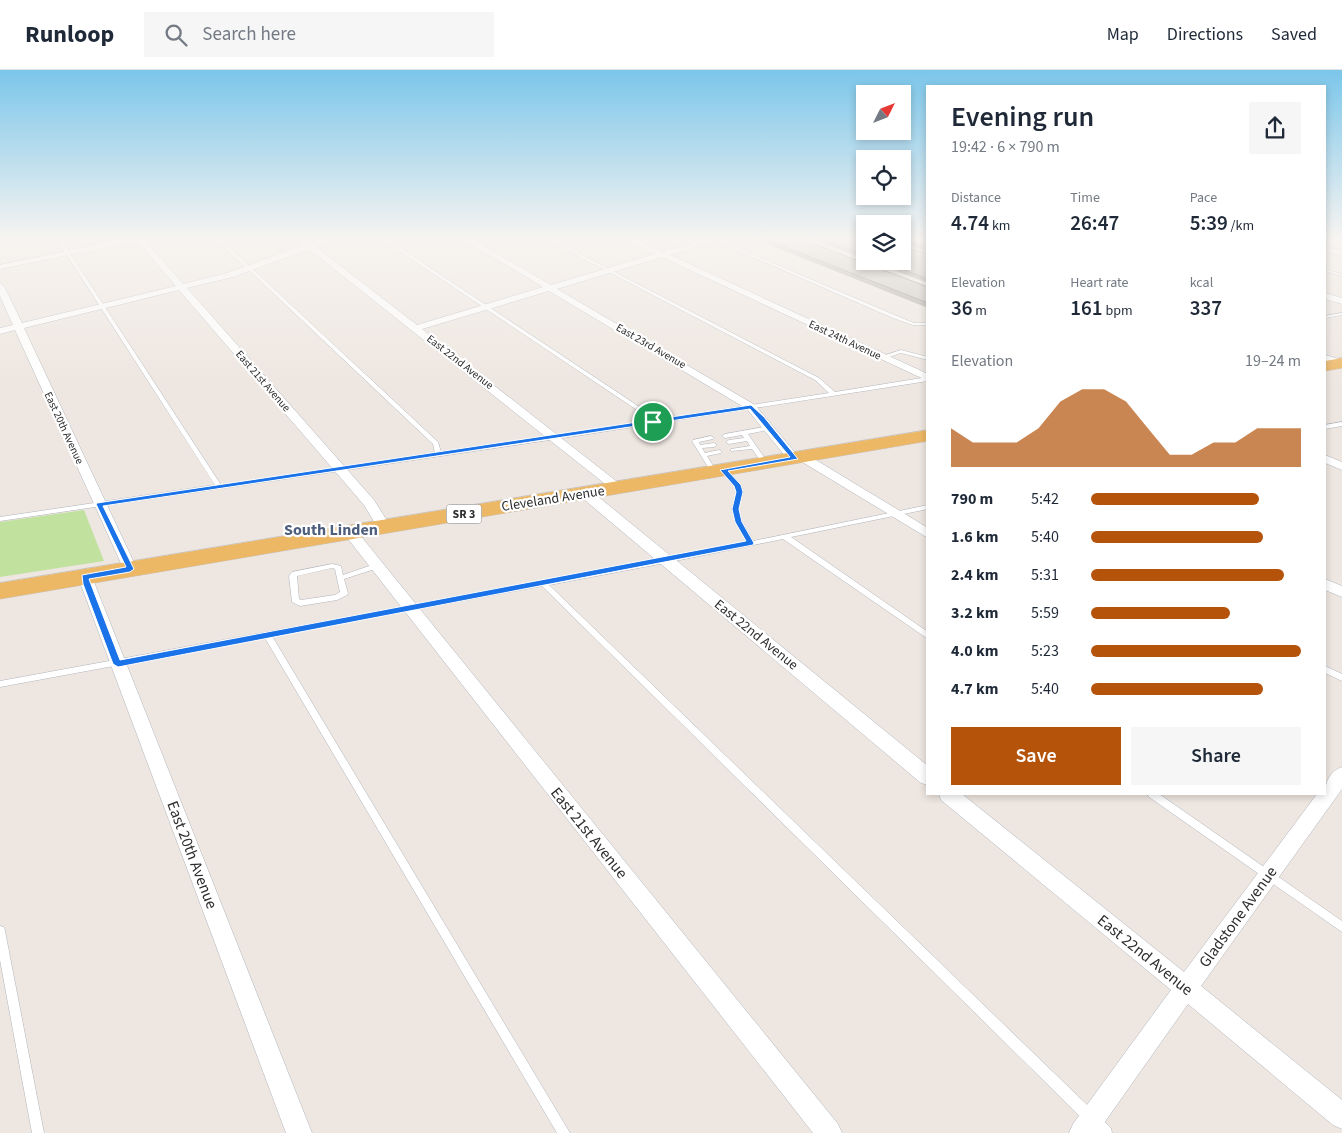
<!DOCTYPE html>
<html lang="en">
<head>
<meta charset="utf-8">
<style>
  :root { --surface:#fff; --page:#f6f6f7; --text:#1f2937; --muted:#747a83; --line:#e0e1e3; --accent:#b45309 }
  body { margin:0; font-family:"Source Sans 3",sans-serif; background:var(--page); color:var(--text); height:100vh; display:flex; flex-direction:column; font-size:19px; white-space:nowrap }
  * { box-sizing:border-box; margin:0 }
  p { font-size:16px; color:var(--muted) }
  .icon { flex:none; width:28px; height:28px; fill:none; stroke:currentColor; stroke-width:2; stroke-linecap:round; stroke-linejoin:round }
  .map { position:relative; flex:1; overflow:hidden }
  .details { position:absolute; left:926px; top:15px; width:400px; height:710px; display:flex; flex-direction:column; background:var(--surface); border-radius:0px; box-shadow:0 2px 8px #0003 }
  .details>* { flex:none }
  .needle { width:32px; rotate:48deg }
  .fabs { position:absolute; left:856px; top:15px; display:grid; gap:10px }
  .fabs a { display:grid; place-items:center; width:55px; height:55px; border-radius:0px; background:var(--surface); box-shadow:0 2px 8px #0003; font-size:25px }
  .pin { position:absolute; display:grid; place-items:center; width:42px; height:42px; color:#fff; margin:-21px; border:2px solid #fff; border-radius:50%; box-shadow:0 1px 5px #0007 }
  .round { display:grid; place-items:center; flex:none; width:52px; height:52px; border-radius:0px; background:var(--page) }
  .overview { display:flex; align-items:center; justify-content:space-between; height:85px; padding:0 25px }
  h1 { font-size:28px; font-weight:600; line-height:38px }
  .stats { display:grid; grid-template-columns:repeat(3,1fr); gap:8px; height:85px; padding:5px 25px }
  .stats div { display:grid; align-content:center }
  .stats b { font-size:21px; font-weight:600 }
  .stats small { font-size:14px; font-weight:400 }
  .stats p { font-size:14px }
  .chart { height:140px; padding:10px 25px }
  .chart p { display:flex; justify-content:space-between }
  .chart svg { width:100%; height:90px; margin-top:5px; fill:var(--accent); opacity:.7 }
  .action { display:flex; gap:10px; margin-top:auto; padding:10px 25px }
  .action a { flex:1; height:58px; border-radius:0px; background:var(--accent); color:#fff; font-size:20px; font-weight:600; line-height:58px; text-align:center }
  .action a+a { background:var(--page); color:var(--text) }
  ul { padding:0 25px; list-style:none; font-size:16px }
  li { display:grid; grid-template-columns:80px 60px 1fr; align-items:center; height:38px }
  li i { height:12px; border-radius:6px; background:var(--accent) }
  header { display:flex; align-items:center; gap:30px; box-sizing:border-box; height:70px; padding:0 25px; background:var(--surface); border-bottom:1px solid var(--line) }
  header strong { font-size:24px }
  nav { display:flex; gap:28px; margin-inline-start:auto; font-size:18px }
  .search { width:350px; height:45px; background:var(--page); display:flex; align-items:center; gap:12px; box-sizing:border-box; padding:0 18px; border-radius:0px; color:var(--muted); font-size:19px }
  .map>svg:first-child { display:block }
</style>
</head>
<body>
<header>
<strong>Runloop</strong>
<div class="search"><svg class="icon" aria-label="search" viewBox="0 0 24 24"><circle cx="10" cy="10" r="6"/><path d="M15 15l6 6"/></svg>Search here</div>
<nav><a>Map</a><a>Directions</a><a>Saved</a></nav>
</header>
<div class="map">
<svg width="1342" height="1063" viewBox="0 0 1342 1063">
  <rect width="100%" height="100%" fill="#eee6e0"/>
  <polygon fill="#c1e29f" points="84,440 104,491 0,507 0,452"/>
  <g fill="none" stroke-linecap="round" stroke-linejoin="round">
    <defs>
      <g id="service">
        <polygon points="56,168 60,168 221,415 435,383 433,374 215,168 219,168 438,372 441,382 649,351 640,342 380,168 385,168 644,340 654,350 829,323 815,310 544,168 549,168 819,308 835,322 928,307 928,311 556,369 0,451 0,447 215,415"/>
        <polygon points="709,168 714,168 897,246 914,253 928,253 928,255 913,255 893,248"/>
        <polygon points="1325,199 1342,204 1342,206 1325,201"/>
        <polygon points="1342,243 1342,245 1325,248 1325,246"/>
        <polygon points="901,280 928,287 928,290 901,283 883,289 880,287"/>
        <polygon points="1342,352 1342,356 1325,359 1325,355"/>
        <polygon points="770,356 772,357 772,359 748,364 768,393 765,395 763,394 752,379 731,381 731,379 750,376 747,371 729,374 726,372 729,370 744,368 742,365 725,368 722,366 725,364"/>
        <polygon points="711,366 714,368 713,369 699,372 700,375 714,373 717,375 714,377 702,378 705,383 719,380 722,382 721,383 707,386 717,402 714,404 711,402 692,371 693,370"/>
        <polygon points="723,398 725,399 741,415 743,422 738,439 742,452 753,471 928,435 928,439 791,467 928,562 928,569 783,469 665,493 549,515 1111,1058 1112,1063 1097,1063 542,516 272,566 570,1063 557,1063 265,568 0,617 0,611 665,489 747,472 736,452 732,439 737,422 735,416 720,400"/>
        <path d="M332,494L341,496L343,505L375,494L379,496L378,498L344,509L348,523L347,525L337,530L300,536L292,532L289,506L292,502ZM332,498L335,499L340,522L335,525L301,530L299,529L297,506Z"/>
        <polygon points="1325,596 1342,604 1342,611 1325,603"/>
        <polygon points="1147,724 1159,724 1342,851 1342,862 1149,727"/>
        <polygon points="0,856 4,857 5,861 44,1063 32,1063 0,890"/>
      </g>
      <g id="minor">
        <polygon points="128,168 143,168 183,214 227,203 304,175 296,168 305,168 311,173 329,168 341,168 316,177 417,255 543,217 461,168 470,168 551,215 655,184 623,168 633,168 663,182 710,168 722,168 670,185 928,304 928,311 662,187 557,219 755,335 797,385 806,384 928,458 928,468 799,390 794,393 790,392 747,339 549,221 422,259 625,418 624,421 614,421 309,179 233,207 187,218 374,430 391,457 384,461 379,460 364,435 179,220 24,258 137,499 135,502 125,502 15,260 0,264 0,258 13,255 0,226 0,213 4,216 22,253 176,216 137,171 0,199 0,195"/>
        <polygon points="1325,177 1342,181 1342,185 1325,181"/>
        <polygon points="1325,223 1342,228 1342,234 1325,229"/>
        <polygon points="1325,285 1342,290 1342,296 1325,291"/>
        <polygon points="1325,385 1342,392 1342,400 1325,393"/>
        <polygon points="585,419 590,420 928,696 928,715 921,713 580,426 579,423 580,420"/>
        <polygon points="350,458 355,459 838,1054 842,1063 813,1063 345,465 343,462 345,459"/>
        <polygon points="85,502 90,504 92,507 312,1063 286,1063 78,507 80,504"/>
        <polygon points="1325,509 1342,516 1342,527 1325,520"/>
        <path d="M1342,697V719L1201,916L1342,1030V1059L1333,1055L1188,934L1097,1063H1069L1073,1054L1171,920L941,730L939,724H962L1184,902L1317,724H1325C1325,712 1330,701 1342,697Z"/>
      </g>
      <g id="primary">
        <polygon points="1342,288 1342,298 1325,301 1325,291"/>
        <polygon points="928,360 928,371 0,529 0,513"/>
      </g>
    </defs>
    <use href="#service" stroke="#b0b5bd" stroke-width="1"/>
    <use href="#minor" stroke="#b0b5bd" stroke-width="1"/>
    <use href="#primary" stroke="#c4c4c4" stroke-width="1"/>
    <use href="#service" fill="#fff" fill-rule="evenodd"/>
    <use href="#minor" fill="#fff" fill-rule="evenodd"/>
    <use href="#primary" fill="#edb866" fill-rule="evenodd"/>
  </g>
  <g fill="#aba6a1">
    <polygon points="752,168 798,168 928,217 928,238"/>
    <polygon points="809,168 865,168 865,189"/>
    <polygon points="902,168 928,168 928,182 903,173"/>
    <polygon points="928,184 928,213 870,191 902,191"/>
  </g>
  <g fill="#c7c1bb" stroke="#8b8783">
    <polygon points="762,168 798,168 928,217 928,233"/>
    <polygon points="819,168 865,168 865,185"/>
    <polygon points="902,168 928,168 928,178 903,170 902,170"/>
    <polygon points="902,176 928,184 928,209 881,191 902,191"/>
  </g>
  <linearGradient id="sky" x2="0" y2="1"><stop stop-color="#7bc6ea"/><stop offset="0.53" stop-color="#f7f4f1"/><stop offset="1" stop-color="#f7f4f1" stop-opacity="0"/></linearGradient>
  <rect width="1342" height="317" fill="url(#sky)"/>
  <path fill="#1a73e8" stroke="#fff" fill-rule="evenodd" d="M751,335L764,347L798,389L728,401L741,415L743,422L739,439L742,452L754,473L753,475L118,597L113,594L83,514L82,505L126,497L96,434L97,433ZM750,339L790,387L720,400L734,416L736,422L732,439L735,452L746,471L120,590L89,509L130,502L134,499L103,436Z"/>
  <g text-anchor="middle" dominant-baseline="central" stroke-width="4.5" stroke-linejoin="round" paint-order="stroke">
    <g font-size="11" fill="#2d2d2d" stroke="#fff">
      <text transform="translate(845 270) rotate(25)">East 24th Avenue</text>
      <text transform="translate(651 276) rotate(30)">East 23rd Avenue</text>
      <text transform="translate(460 292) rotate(38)">East 22nd Avenue</text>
      <text transform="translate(263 311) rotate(49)">East 21st Avenue</text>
      <text transform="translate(64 358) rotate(65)">East 20th Avenue</text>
    </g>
    <rect fill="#fff" stroke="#6c6c6c" stroke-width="1" x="446.5" y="434.5" width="35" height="19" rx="4"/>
    <g font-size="12" font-weight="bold" fill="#2d2d2d">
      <text x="464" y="444">SR 3</text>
    </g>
    <g font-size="14" fill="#2d2d2d" stroke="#fff">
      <text transform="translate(553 429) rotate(-9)">Cleveland Avenue</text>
      <text transform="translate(756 565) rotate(39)">East 22nd Avenue</text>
    </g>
    <g font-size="16" font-weight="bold" fill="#4e5e7d" stroke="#fff">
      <text x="331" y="460">South Linden</text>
    </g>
    <g font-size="16" fill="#2d2d2d" stroke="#fff">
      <text transform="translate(589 763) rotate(51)">East 21st Avenue</text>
      <text transform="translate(192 785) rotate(69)">East 20th Avenue</text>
      <text transform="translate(1238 847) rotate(-54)">Gladstone Avenue</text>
      <text transform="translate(1145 885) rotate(39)">East 22nd Avenue</text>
    </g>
  </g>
</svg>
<div class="fabs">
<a><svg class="needle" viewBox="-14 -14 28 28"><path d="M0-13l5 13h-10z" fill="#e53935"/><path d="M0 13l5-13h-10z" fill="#747a83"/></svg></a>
<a><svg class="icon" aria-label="locate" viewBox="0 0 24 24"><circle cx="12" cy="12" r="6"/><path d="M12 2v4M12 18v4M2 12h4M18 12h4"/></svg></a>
<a><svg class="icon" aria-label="layers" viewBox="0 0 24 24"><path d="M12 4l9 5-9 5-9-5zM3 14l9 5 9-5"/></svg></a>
</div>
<div class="pin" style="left:653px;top:352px;background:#1e9e55"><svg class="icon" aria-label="arrive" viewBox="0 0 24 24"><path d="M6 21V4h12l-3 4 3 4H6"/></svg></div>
<section class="details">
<div class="overview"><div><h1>Evening run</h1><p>19:42 · 6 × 790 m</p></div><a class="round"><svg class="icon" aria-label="share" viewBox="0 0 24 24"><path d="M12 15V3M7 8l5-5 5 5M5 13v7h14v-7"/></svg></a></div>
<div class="stats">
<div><p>Distance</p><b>4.74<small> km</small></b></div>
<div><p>Time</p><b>26:47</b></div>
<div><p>Pace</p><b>5:39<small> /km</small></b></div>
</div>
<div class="stats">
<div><p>Elevation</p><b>36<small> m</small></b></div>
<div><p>Heart rate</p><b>161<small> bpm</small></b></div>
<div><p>kcal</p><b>337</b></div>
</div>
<div class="chart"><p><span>Elevation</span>19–24 m</p>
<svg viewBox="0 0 160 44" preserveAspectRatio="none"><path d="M0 44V25L10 32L20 32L30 32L40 25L50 12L60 6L70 6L80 12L90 25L100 38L110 38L120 32L130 32L140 25L150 25L160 25V44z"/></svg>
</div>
<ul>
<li><b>790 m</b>5:42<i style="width:80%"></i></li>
<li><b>1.6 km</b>5:40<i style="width:82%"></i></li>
<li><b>2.4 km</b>5:31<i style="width:92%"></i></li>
<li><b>3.2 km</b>5:59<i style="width:66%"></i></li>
<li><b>4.0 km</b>5:23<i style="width:100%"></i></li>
<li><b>4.7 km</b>5:40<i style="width:82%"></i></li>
</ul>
<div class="action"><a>Save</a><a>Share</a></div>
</section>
</div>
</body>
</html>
